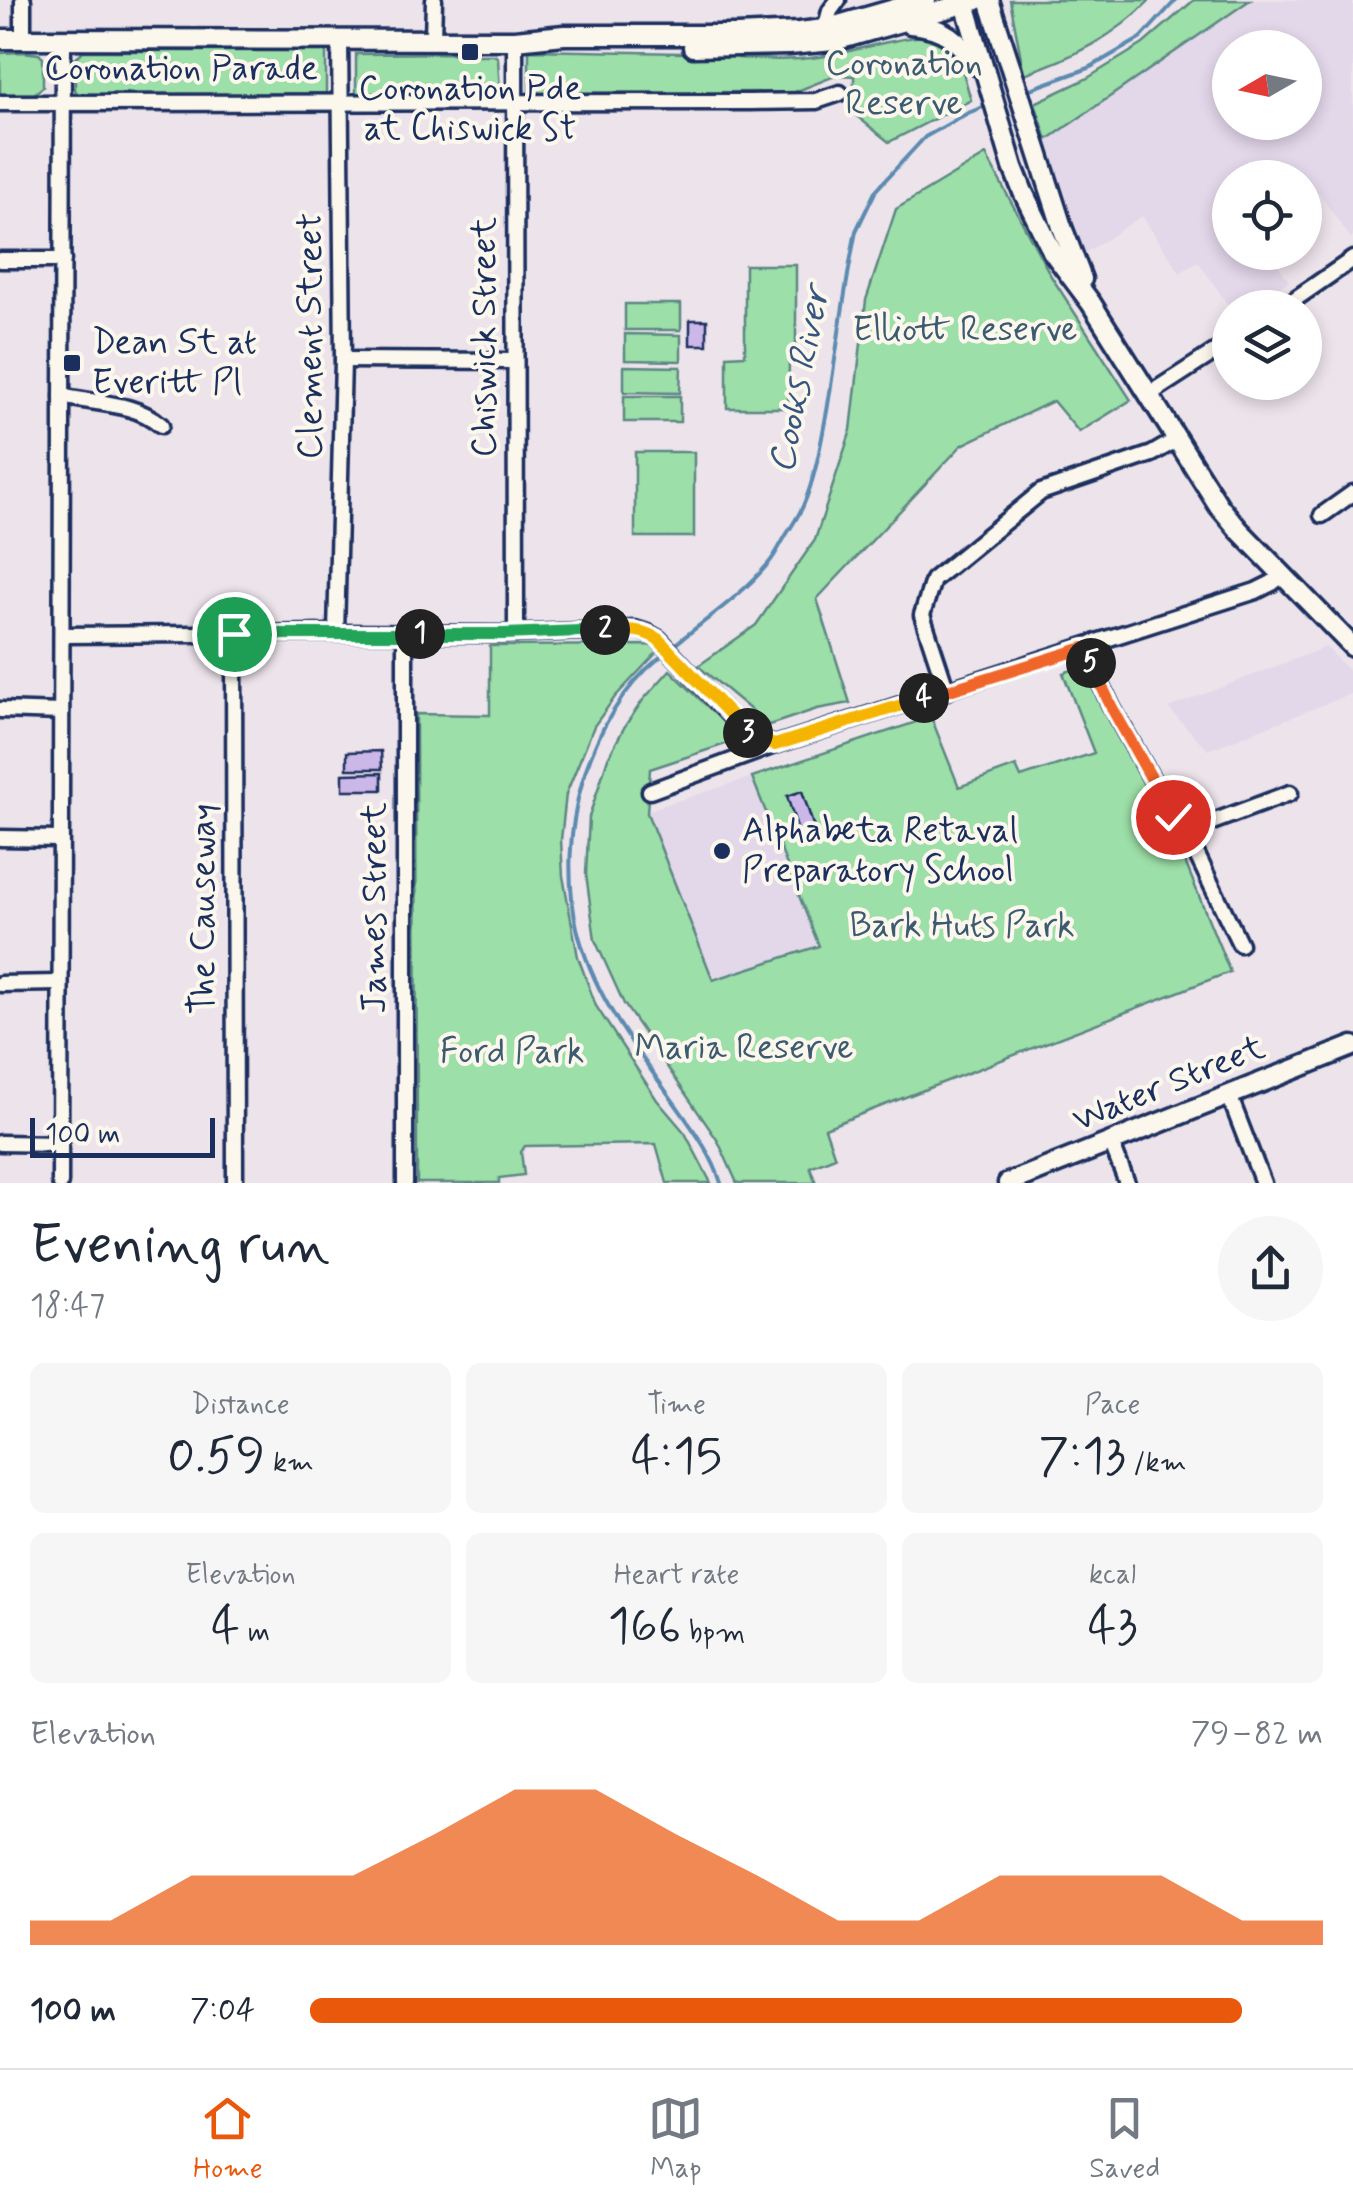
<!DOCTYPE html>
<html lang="en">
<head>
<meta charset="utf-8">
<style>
  :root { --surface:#fff; --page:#f6f6f7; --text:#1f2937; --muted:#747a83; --line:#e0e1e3; --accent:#ea580c }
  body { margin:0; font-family:Mynerve,sans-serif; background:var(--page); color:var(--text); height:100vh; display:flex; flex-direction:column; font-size:38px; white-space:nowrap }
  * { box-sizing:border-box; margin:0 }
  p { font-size:32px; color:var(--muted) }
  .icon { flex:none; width:55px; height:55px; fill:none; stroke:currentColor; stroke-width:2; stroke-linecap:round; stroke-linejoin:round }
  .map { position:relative; height:1183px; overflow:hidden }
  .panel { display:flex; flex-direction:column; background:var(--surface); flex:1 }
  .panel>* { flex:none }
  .needle { width:65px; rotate:261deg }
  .controls { position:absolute; left:1212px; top:30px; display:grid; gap:20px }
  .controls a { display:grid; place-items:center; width:110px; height:110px; border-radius:50%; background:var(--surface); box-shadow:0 5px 15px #0003; font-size:50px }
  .scale { position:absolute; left:30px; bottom:25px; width:185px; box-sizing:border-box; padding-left:10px; border:5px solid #1b2f5e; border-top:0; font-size:28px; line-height:35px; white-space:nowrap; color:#1b2f5e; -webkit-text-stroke:8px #fbf7ec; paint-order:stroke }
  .pin { position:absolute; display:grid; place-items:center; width:85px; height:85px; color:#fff; margin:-42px; border:5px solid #fff; border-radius:50%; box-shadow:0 2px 10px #0007 }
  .km { position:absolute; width:50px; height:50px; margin:-25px; border-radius:50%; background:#222; color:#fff; font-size:28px; line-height:50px; text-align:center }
  .round { display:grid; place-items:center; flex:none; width:105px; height:105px; border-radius:52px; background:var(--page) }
  .overview { display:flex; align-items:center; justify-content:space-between; height:170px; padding:0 30px }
  h1 { font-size:55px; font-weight:600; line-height:75px }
  .metrics { display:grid; grid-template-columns:repeat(3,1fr); gap:15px; height:170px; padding:10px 30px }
  .metrics div { display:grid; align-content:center; border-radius:15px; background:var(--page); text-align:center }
  .metrics b { font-size:50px; font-weight:600 }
  .metrics small { font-size:28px; font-weight:400 }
  .metrics p { font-size:28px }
  .chart { height:280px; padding:20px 30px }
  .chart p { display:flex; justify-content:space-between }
  .chart svg { width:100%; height:180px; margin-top:10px; fill:var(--accent); opacity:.7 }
  ul { padding:0 30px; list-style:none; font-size:32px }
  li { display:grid; grid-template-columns:160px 120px 1fr; align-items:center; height:75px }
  li i { height:25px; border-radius:12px; background:var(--accent) }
  .tab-bar { display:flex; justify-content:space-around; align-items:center; height:140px; border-top:2px solid var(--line); background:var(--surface); font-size:28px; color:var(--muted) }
  .tab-bar a { display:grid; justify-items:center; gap:5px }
  .tab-bar .on { color:var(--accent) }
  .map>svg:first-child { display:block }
</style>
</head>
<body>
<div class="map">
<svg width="1353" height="1183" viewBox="0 0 1353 1183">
  <rect width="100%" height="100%" fill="#ede4eb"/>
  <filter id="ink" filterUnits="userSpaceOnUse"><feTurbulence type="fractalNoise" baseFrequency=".01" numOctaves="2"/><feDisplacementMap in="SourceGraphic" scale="20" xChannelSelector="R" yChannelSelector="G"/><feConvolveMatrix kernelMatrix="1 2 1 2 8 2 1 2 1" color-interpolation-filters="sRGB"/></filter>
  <g filter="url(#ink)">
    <g fill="#e3d7ea" fill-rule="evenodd">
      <path d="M1250,0H1353V237L1351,239L1312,184L1305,188V178H1230V252L1270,253L1289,281L1250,307L1230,308L1198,261L1180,273L1142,216L1085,253L1047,140ZM1230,48H1305V122H1230Z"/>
      <polygon points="1326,647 1353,675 1353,693 1208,750 1168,708"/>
      <polygon points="752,777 819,946 713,980 646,811"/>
    </g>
    <g fill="#9ddfa8" stroke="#5c8783" stroke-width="2.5">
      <path d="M1010,0H1150C1115,37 1071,58 1024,74Z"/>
      <polygon points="1194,0 1250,0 1047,140 1035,103 1086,79 1143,44"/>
      <path d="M927,36C961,45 962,71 971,100L889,142L854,114V76L837,75L795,92L529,93V50L735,54L738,58C764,60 792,61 818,57C855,52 890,38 927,36Z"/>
      <polygon points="83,51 326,51 326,94 79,96 75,90 75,59"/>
      <polygon points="22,52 39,54 43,58 43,87 34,94 0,94 0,53"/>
      <polygon points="462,53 465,55 494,55 498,58 500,93 356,95 356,54"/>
      <polygon points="986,155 1051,276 1131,400 1079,432 1053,401 962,445 817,599 850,703 817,709 769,725 698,666 756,625 815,540 851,430 866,300 896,209"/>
      <polygon points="745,265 796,265 796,361 789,362 788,408 727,408 727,356 745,355"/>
      <rect x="625" y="304" width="56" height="26"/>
      <polygon points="625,334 681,335 681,361 625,360"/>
      <polygon points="624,366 681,367 680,393 624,392"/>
      <rect x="624" y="396" width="56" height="26"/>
      <rect x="635" y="452" width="59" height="85"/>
      <polygon points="654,645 659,650 615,697 594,726 566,794 561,840 563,876 578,957 596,1006 657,1100 685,1133 711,1183 667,1183 656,1144 525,1146 521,1152 524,1175 499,1178 499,1183 417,1183 416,714 490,715 490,646"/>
      <polygon points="1083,666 1177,842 1230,972 825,1128 835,1157 810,1167 816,1183 737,1183 718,1141 624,1004 595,940 586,874 589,817 608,758 625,726 643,700 670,670 741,739 650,769 647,813 713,980 819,946 752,777 931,717 959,787 1016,766 1021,777 1094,753 1063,673"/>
    </g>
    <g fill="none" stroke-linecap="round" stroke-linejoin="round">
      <g stroke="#5b8ab0" stroke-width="4">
        <polyline points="1025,91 1089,68 1141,38 1176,0"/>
        <path d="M721,1183C712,1154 693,1129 676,1105C636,1049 593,996 577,928C556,836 585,719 659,658C695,626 736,602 768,564C776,555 781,543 788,532C793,524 799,515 803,506C816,476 821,442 827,411C837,351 844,290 856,231L876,190L925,137L968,113L988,105"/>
      </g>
    </g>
    <g fill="#cbb8e8" stroke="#1b2f5e" stroke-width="2.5">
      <rect x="690" y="320" width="17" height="25"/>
      <polygon points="381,751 382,769 347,769 347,752"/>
      <polygon points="382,773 382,790 343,790 343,774"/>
      <polygon points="802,791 819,843 803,847 787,796"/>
    </g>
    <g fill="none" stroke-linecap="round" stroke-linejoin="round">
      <defs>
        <g id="minor">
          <polyline points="825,29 830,11 838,0"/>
          <polyline points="23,39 23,0"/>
          <polyline points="433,39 434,0"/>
          <polyline points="515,40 516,634"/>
          <polyline points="0,103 750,102 816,101 840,93"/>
          <polyline points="0,260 63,260"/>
          <polyline points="1282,308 1353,259"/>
          <polyline points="343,360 514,361"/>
          <polyline points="1148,395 1230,342"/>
          <path d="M62,396C95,404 135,402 161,425"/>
          <polyline points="1322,515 1353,493"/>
          <polyline points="336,633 343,360 340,39"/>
          <polyline points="234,634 235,1183"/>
          <polyline points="405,634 405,1183"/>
          <polyline points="62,635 336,633 504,634 635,629 648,633 659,639 730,716 754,738 775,745"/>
          <polyline points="1084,648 1112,708 1173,817 1197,855 1240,944"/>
          <polyline points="947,691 922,615 933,580 1041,492 1152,454 1176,440"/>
          <polyline points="0,710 61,712"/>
          <polyline points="650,791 775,745 1256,591 1272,583 1282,575"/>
          <polyline points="1183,833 1290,793"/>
          <polyline points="0,838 60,839"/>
          <polyline points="0,984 60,983"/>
          <polyline points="1229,1095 1263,1183"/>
          <polyline points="1111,1142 1127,1183"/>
          <polyline points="0,1143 60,1144"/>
          <polyline points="60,1183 63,39"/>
        </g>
        <g id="major">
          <polyline points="964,0 1013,167 1023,192 1052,251 1091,303 1219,506 1239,530 1353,647"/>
          <polyline points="989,0 1062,227 1082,279"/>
          <path d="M910,24C946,27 957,40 978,66"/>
          <polyline points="0,39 515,40 564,35 737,35 799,32 825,29 926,0"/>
          <polyline points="693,47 789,45 834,41 977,0"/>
          <polyline points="1008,1183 1353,1046"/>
        </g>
      </defs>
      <use href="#minor" stroke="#1b2f5e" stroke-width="21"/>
      <use href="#major" stroke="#1b2f5e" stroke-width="25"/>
      <use href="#minor" stroke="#fbf7ec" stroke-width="14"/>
      <use href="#major" stroke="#fbf7ec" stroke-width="18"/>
    </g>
  </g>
  <g fill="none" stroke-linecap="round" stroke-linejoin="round" filter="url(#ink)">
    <defs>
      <polyline id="split-1" points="234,634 420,634"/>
      <polyline id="split-2" points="420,634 504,634 605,630"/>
      <path id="split-3" d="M605,630C625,630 641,628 658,639L748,733"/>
      <polyline id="split-4" points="748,733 754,738 775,745 924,698"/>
      <polyline id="split-5" points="924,698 1084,648 1091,663"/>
      <polyline id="split-6" points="1091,663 1112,708 1173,817"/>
    </defs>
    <use href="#split-1" stroke="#fff" stroke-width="20"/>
    <use href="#split-2" stroke="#fff" stroke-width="20"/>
    <use href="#split-3" stroke="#fff" stroke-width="20"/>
    <use href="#split-4" stroke="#fff" stroke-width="20"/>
    <use href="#split-5" stroke="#fff" stroke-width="20"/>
    <use href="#split-6" stroke="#fff" stroke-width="20"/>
    <use href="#split-1" stroke="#22a559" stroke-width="12"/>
    <use href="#split-2" stroke="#22a559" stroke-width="12"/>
    <use href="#split-3" stroke="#f5b400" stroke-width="12"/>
    <use href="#split-4" stroke="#f5b400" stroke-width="12"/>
    <use href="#split-5" stroke="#f0652b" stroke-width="12"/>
    <use href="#split-6" stroke="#f0652b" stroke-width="12"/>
  </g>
  <g fill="#1b2f5e" stroke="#fbf7ec" stroke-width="4">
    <rect x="460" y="42" width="20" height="20" rx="5"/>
    <rect x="62" y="353" width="20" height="20" rx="5"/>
    <circle cx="722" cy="851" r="10"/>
  </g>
  <g text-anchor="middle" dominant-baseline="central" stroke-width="8" stroke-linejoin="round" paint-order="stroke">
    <g font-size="35" fill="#3c5b70" stroke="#fbf7ec">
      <text x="904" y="64">Coronation<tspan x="904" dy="40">Reserve</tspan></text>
      <text x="965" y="330">Elliott Reserve</text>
      <text x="962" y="926">Bark Huts Park</text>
      <text x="744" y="1048">Maria Reserve</text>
      <text x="512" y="1052">Ford Park</text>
    </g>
    <g font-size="35" fill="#1b2f5e" stroke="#fbf7ec">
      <text x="181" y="69">Coronation Parade</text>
      <text transform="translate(311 336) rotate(-90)">Clement Street</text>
      <text transform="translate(485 337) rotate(-90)">Chiswick Street</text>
      <text transform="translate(375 908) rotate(-90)">James Street</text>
      <text transform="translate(204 909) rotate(-90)">The Causeway</text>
      <text transform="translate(1169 1084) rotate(-22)">Water Street</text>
    </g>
    <g font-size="35" fill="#1b2f5e" stroke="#fbf7ec" text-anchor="start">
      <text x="470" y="89" text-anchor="middle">Coronation Pde<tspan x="470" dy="40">at Chiswick St</tspan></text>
      <text x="92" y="343">Dean St at<tspan x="92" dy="40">Everitt Pl</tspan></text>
      <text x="742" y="831">Alphabeta Retaval<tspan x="742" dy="40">Preparatory School</tspan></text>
    </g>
    <g font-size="38" font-style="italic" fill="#365580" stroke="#fbf7ec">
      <text transform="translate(800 380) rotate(-79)">Cooks River</text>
    </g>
  </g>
</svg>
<div class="controls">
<a><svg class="needle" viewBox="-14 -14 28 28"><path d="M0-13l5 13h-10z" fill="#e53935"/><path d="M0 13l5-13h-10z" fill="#747a83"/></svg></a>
<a><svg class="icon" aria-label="locate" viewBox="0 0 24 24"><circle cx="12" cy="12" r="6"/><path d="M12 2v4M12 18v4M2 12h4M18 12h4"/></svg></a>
<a><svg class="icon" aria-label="layers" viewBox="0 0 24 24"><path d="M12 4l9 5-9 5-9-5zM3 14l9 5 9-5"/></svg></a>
</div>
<div class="scale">100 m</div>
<div class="pin" style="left:234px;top:634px;background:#1e9e55"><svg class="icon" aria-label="arrive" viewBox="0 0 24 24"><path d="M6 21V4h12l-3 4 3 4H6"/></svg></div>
<div class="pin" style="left:1173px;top:817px;background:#d93025"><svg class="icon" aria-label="check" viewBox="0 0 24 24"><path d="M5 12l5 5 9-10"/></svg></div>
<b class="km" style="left:420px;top:634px">1</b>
<b class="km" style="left:605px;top:630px">2</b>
<b class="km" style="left:748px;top:733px">3</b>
<b class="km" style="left:924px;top:698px">4</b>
<b class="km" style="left:1091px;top:663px">5</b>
</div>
<section class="panel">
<div class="overview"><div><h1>Evening run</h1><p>18:47</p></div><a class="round"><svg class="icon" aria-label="share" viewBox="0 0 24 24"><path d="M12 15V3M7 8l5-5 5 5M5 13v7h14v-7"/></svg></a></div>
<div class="metrics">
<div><p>Distance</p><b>0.59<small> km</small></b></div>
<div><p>Time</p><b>4:15</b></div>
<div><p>Pace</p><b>7:13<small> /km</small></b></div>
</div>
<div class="metrics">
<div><p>Elevation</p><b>4<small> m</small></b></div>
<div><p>Heart rate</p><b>166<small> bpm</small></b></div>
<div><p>kcal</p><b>43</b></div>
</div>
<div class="chart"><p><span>Elevation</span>79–82 m</p>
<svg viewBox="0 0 160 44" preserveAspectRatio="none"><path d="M0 44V38L10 38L20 27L30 27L40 27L50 17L60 6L70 6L80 17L90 27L100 38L110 38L120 27L130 27L140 27L150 38L160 38V44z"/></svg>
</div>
<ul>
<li><b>100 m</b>7:04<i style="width:92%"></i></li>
</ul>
</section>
<nav class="tab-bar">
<a class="on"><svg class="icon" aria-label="home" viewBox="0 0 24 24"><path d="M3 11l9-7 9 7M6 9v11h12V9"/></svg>Home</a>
<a><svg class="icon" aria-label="map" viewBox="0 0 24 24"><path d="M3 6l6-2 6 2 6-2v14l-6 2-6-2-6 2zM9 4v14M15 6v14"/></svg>Map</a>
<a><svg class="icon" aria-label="saved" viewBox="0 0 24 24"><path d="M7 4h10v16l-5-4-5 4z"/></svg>Saved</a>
</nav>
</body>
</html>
